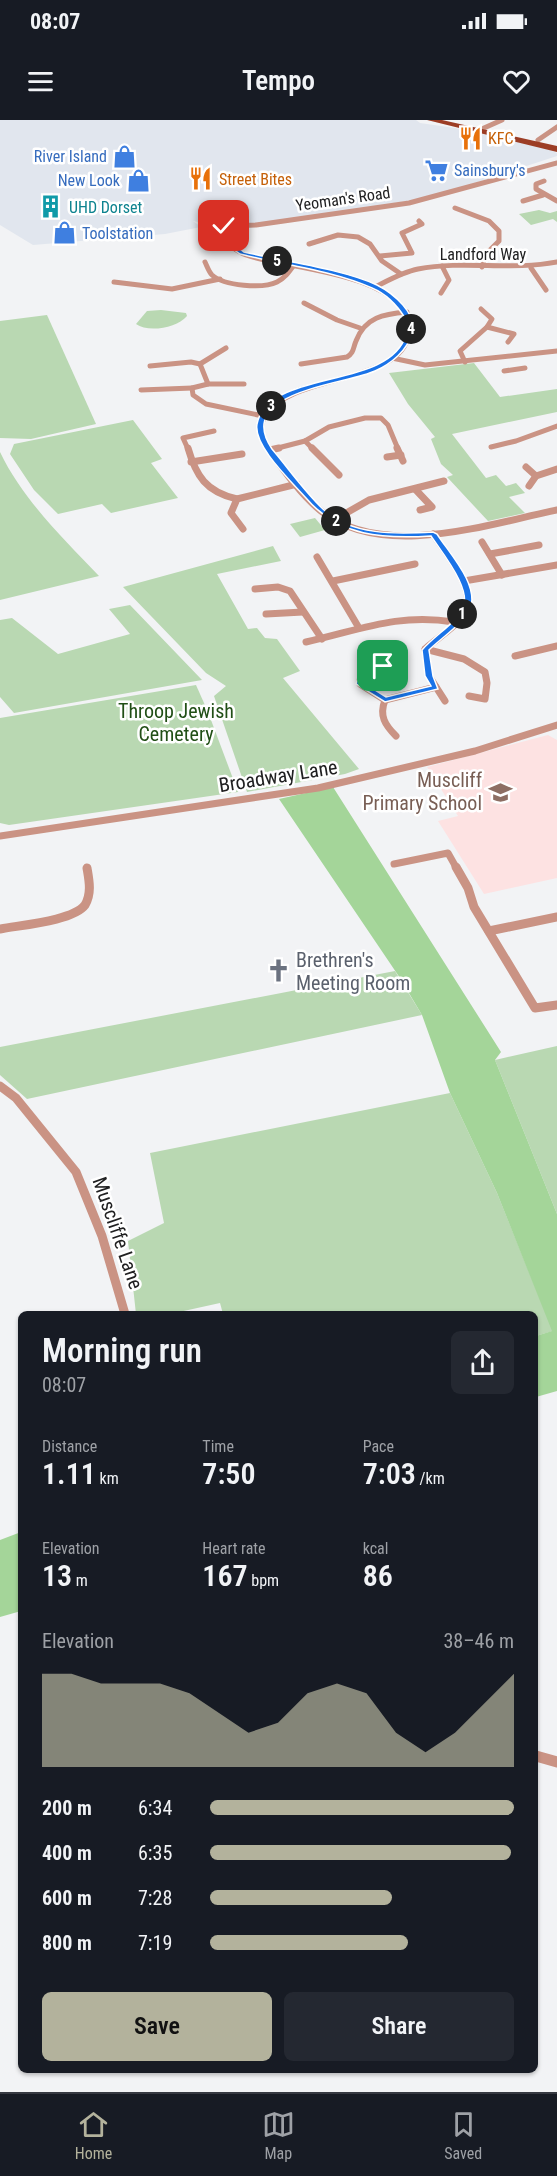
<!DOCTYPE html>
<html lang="en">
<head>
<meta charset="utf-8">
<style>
  :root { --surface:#171b24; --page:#242831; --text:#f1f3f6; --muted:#9ea1a6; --line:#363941; --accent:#b3b29c }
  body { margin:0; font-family:"Roboto Condensed",sans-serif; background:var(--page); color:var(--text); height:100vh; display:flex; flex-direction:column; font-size:22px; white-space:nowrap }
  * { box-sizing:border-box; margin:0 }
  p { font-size:20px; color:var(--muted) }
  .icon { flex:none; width:33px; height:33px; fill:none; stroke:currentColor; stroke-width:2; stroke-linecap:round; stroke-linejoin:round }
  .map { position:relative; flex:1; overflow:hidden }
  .panel { position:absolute; left:18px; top:1191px; width:520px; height:762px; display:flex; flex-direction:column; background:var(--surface); border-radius:9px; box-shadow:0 2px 4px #0004 }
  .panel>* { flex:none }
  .pin { position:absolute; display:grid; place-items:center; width:51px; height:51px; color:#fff; margin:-26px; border-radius:12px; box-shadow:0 3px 9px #0006 }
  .km { position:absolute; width:30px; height:30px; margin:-15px; border-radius:50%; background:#222; color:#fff; font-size:16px; line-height:30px; text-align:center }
  .round { display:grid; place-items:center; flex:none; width:63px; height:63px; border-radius:9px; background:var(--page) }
  .headline { display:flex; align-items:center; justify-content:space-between; height:102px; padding:0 24px }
  h1 { font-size:33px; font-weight:600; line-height:45px }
  .metrics { display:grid; grid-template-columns:repeat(3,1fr); gap:9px; height:102px; padding:6px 24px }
  .metrics div { display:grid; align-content:center }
  .metrics b { font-size:30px; font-weight:600 }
  .metrics small { font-size:16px; font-weight:400 }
  .metrics p { font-size:16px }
  .chart { height:168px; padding:12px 24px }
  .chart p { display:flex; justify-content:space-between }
  .chart svg { width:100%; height:108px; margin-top:6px; fill:var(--accent); opacity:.7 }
  .primary-button { display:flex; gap:12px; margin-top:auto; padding:12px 24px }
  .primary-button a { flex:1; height:69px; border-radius:9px; background:var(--accent); color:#111; font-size:24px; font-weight:600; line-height:69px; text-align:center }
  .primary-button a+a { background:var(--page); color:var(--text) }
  ul { padding:0 24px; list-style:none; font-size:20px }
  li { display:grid; grid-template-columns:96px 72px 1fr; align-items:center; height:45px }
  li i { height:15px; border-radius:8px; background:var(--accent) }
  .status { display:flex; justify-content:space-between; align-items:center; height:42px; padding:0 30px; background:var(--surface); direction:ltr }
  .status svg { height:16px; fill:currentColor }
  header { display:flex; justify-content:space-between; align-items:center; height:78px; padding:0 24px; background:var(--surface); font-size:27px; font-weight:600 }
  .menu { display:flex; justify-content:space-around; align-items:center; height:84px; border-top:2px solid var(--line); background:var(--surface); font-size:16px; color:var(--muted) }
  .menu a { display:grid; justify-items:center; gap:3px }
  .menu .on { color:var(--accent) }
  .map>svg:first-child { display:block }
</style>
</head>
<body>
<div class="status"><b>08:07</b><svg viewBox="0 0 49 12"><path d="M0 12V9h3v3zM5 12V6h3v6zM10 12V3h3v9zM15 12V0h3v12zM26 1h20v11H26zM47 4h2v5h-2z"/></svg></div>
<header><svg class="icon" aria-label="menu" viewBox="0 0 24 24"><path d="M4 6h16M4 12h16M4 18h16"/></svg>Tempo<svg class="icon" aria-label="heart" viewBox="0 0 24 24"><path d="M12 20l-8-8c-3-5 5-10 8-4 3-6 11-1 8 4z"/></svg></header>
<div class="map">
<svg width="557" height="1972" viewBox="0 0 557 1972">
  <rect width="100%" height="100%" fill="#f2f3f5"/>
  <polygon fill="#e1e6ee" points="0,0 416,0 420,3 455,8 546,28 557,33 557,36 432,77 256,105 217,106 193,101 201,107 165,114 33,125 0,105"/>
  <polygon fill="#fde2e2" points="548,615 557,620 557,758 484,774 438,701 458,696 427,647"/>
  <g fill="#b9d8b2">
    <polygon points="539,90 550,93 557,91 557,102 553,99 531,105 519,94"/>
    <path d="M161,190L186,193L187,196C177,208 148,213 136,204L147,191Z"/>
    <polygon points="47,195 96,304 31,319 0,318 0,201"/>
    <polygon points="474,243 500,277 557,269 557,292 452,314 486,358 496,355 506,366 516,363 525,373 509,377 525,393 488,401 447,357 453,355 441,344 431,319 435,317 408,284 389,253"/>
    <polygon points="133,300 162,339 151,343 178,378 111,393 102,384 58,394 34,370 10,334 14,324"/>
    <path d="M0,332C23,380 63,418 99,456L0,480Z"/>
    <polygon points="315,398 325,410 300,417 290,404"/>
    <polygon points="273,426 281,441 217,454 248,509 257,508 265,518 277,519 300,551 283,558 359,649 345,654 247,672 214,576 226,566 206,553 123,467"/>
    <polygon points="130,485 202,560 14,593 0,577 0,500 12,498 58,534 130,514 109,489"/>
    <polygon points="196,565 208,592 238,672 9,705 0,703 0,598"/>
    <polygon points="395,851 422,895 27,979 0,955 0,927"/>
    <polygon points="557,926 557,1094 495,940"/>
    <polygon points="450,973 497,1073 553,1211 536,1216 536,1194 223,1194 220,1183 170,1194 136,1194 128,1121 164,1103 150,1033"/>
  </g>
  <g fill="#a4d599">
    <polygon points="333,667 501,932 495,940 557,1094 557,1271 536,1277 536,1216 552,1211 497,1073 450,973 422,895 400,858 279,679"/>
    <polygon points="21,1412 21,1491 0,1497 0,1420"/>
  </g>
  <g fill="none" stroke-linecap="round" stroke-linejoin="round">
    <g stroke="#ca9384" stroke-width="5">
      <polyline points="484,8 502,0"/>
      <polyline points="538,20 557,7"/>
      <polyline points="544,61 536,64 536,69 557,81"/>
      <polyline points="523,81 543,75"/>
      <polyline points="455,88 489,101 499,111 499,121 486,134 482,147"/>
      <polygon points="217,106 233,107 237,113 230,118 215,117 209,111"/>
      <polyline points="229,106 256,105 409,83 557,43"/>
      <path d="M219,118C228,124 236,131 246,135C285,149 399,152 408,203C419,265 292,251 265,296C258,308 261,319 269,329"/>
      <polyline points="309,124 338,115 358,117 370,124 382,141 401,154"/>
      <polyline points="380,136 412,133 402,113 422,104 419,101"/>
      <path d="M205,142C207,146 209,152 212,155C224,166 263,169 277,162C285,158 289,152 294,145"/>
      <polyline points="531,148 546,170"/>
      <polyline points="114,162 172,169 220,159"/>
      <path d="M375,167C389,160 403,152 418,149C464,140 511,151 557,142"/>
      <polyline points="441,173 449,160 442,146"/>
      <polyline points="304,183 337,200 360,208"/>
      <polyline points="487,207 514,214 508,222"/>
      <polyline points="226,228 200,244 208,264 192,268 193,275 206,284 263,296"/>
      <polyline points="392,238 425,245 557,231"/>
      <polyline points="465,242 460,231 487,207 492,199 481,189"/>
      <path d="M301,244L347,237C354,233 353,228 356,221C365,197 384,194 407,192"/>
      <polyline points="150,246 191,242 200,244"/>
      <polyline points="504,251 525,248"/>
      <polyline points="208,264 244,264"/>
      <polyline points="141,270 192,268"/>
      <polyline points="305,321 313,329"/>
      <polyline points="491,327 516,321 557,306"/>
      <polyline points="188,329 183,318 214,311"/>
      <polyline points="274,329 305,321 329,307 365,298 381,298 388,305 398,329"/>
    </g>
    <g stroke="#ca9384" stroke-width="7">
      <path d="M188,328C196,356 206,372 237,379"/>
      <path d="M268,328C283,349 300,374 321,391C383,440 488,404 557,390"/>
      <polyline points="312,328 339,355"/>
      <polyline points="397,328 403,341"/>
      <polyline points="270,330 279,328"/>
      <polyline points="387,337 401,335"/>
      <polyline points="191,342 242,334"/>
      <polyline points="526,347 536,356"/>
      <polyline points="529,366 536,356 557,349"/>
      <polyline points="415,369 432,387 420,390"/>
      <polyline points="334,400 369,380 444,361"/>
      <polyline points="243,409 231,393 237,379 297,364"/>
      <path d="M433,414C445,432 475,467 466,490C460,505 437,518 425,529L429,556L445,581"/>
      <polyline points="482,422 502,455"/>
      <polyline points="490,434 539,425"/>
      <polyline points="317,437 359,508"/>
      <polyline points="333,461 415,444"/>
      <polyline points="464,461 557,445"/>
      <polyline points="255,469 278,467 290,471 322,519"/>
      <polyline points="266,494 303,492"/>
      <path d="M306,522C360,510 397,493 454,502"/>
      <polyline points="425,529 464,539 485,552 487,563 485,579 469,576"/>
      <path d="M376,535L383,546L382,551L360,560V564L385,580C379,596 385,605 396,616"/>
      <polyline points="515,536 557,526"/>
      <polyline points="385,580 436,567"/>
      <polyline points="0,716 318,668 475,631 557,605"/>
      <polyline points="394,744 448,733 457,749"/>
    </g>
    <g stroke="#ca9384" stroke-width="9">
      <polyline points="456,747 468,768 474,787 535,888 557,885"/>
      <path d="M0,809C20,805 73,801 85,785C92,773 89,760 87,748"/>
      <polyline points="489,811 557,797"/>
      <polyline points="0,966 16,978 76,1052 102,1116 125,1194"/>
    </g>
    <polyline stroke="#ca9384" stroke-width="11" points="536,1636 557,1642"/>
    <polygon fill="#9c3d25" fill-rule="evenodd" points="427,0 442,0 557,26 557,32"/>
  </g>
  <path fill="#1a73e8" stroke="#fff" stroke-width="1.5" d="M222,105L239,110L235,125L244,132C283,141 342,149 377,165C393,173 418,194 412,213C408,230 391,244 375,251C345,265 233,271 272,329C289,349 304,371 323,389C351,416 397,414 433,412L437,414C449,433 480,465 470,490C465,502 439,520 429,530L433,556L438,569L385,582L356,564L358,558L379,549L383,544L387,546L385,552L364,561V563L386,577L431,566L425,556L422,530C433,517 454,504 462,491C474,471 442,433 431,416C384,419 339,417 306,378C292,362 253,326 257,304C268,248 389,271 406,215C408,208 409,204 405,198C397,185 386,174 372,168C331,150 283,145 240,134L229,126L230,116L234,112L222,107Z"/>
  <defs>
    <symbol id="restaurant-bare" viewBox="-9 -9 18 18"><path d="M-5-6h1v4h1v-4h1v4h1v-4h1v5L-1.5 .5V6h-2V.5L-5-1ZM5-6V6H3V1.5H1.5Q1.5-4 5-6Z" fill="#e8710a" stroke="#fff" stroke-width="2.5" paint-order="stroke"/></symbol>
    <symbol id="shop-bare" viewBox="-9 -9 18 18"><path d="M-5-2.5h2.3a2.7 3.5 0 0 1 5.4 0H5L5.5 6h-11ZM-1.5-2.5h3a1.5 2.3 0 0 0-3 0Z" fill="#3f7fe0" stroke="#fff" stroke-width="2.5" paint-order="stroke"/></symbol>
    <symbol id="supermarket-bare" viewBox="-9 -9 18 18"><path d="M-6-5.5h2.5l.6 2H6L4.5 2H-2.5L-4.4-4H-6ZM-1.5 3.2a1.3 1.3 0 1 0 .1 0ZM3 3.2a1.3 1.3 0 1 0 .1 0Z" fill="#3f7fe0" stroke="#fff" stroke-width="2.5" paint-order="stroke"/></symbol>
    <symbol id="building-bare" viewBox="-9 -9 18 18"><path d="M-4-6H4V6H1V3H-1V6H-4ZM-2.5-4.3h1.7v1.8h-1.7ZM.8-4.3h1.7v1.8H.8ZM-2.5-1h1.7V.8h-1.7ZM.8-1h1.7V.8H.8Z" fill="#0f9aa8" stroke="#fff" stroke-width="2.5" paint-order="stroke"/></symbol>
    <symbol id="school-bare" viewBox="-9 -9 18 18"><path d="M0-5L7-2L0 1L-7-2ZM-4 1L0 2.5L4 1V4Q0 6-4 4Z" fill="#8d6e63" stroke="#fff" stroke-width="2.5" paint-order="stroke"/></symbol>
    <symbol id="church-bare" viewBox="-9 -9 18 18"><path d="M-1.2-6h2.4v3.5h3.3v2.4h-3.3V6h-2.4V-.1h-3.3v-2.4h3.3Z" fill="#6b7280" stroke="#fff" stroke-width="2.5" paint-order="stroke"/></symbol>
  </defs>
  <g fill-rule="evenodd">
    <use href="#restaurant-bare" x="454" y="2" width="33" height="33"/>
    <use href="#shop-bare" x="108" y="20" width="33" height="33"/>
    <use href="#supermarket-bare" x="420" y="34" width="33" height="33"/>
    <use href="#restaurant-bare" x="184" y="42" width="33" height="33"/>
    <use href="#shop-bare" x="122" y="44" width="33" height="33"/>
    <use href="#building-bare" x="34" y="70" width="33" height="33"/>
    <use href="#shop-bare" x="48" y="96" width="33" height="33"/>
    <use href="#school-bare" x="484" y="656" width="33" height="33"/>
    <use href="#church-bare" x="262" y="834" width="33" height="33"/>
  </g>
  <g text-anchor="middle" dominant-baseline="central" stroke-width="5" stroke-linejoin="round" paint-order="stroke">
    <g font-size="16" fill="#c56008" stroke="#fff" text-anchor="start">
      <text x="488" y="18">KFC</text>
      <text x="219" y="59">Street Bites</text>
    </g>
    <g font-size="16" fill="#366cbe" stroke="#fff" text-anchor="end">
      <text x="107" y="36">River Island</text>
      <text x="454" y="50" text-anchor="start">Sainsbury's</text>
      <text x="120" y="60">New Look</text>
      <text x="82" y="113" text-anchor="start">Toolstation</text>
    </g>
    <g font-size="16" fill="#202021" stroke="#fff">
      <text transform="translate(343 79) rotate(-8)">Yeoman's Road</text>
      <text x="483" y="134">Landford Way</text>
    </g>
    <g font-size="16" fill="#0d838f" stroke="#fff" text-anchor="start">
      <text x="69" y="87">UHD Dorset</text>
    </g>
    <g font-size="20" fill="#214f16" stroke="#fff">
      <text x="176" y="591">Throop Jewish<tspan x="176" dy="23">Cemetery</tspan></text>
    </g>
    <g font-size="20" fill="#202021" stroke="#fff">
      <text transform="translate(278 656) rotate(-9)">Broadway Lane</text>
      <text transform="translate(118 1113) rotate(71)">Muscliffe Lane</text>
    </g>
    <g font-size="20" fill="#785e54" stroke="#fff" text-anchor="end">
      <text x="482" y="660">Muscliff<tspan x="482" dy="23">Primary School</tspan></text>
    </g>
    <g font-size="20" fill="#5b616d" stroke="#fff" text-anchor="start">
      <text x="296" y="840">Brethren's<tspan x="296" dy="23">Meeting Room</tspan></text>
    </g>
  </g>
</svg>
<div class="pin" style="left:383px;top:546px;background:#1e9e55"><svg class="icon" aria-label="arrive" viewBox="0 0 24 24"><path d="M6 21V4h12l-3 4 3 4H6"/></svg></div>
<div class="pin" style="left:224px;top:106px;background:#d93025"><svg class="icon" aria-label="check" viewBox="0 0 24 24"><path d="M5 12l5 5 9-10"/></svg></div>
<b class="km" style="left:462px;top:494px">1</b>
<b class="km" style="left:336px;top:401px">2</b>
<b class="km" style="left:271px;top:286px">3</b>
<b class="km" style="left:411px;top:209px">4</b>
<b class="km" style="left:277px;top:141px">5</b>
<section class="panel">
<div class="headline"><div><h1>Morning run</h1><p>08:07</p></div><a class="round"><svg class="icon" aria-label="share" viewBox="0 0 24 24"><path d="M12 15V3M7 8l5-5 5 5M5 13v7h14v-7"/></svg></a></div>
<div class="metrics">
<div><p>Distance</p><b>1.11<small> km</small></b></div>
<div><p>Time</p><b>7:50</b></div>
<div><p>Pace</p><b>7:03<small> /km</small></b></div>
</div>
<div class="metrics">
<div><p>Elevation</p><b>13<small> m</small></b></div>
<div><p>Heart rate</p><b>167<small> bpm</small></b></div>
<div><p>kcal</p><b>86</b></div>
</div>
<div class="chart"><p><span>Elevation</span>38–46 m</p>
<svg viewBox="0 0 160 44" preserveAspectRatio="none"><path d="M0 44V6L10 6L20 10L30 10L40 10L50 14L60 22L70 30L80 26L90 14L100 10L110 14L120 30L130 38L140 30L150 18L160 6V44z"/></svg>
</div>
<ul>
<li><b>200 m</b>6:34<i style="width:100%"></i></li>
<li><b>400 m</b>6:35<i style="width:99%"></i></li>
<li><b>600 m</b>7:28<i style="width:60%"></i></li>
<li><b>800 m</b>7:19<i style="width:65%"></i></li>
</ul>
<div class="primary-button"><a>Save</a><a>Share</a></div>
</section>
</div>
<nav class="menu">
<a class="on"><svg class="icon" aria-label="home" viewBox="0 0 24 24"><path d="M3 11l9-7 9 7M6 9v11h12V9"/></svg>Home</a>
<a><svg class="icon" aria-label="map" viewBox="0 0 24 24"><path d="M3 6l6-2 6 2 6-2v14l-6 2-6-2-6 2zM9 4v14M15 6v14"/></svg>Map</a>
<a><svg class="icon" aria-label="saved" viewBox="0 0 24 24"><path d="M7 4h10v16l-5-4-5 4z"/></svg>Saved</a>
</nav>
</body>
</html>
